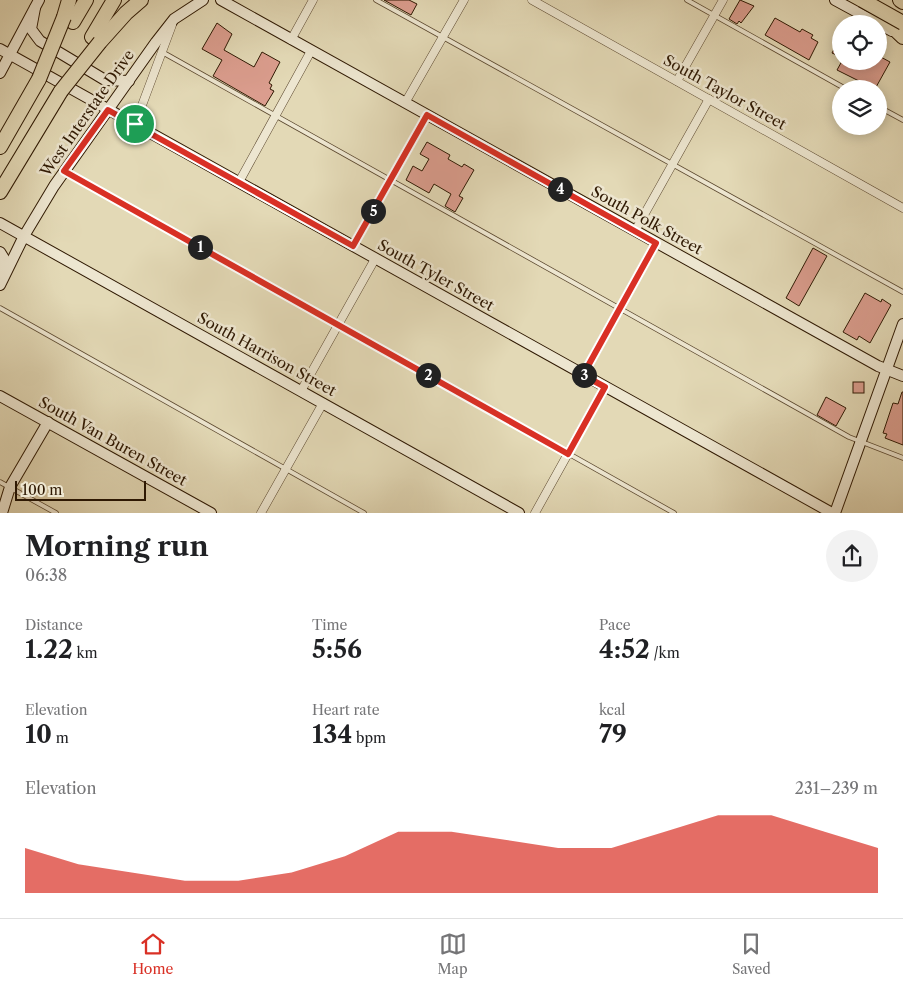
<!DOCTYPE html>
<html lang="en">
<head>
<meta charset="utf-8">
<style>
  :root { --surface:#fff; --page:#f2f2f2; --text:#202124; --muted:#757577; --line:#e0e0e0; --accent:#d93025 }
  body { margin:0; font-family:"Libre Caslon Text",serif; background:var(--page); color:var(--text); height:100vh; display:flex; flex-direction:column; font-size:19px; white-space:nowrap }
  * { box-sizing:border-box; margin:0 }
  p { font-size:16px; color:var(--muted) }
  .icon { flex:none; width:28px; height:28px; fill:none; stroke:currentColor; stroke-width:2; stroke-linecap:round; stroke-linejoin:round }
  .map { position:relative; height:513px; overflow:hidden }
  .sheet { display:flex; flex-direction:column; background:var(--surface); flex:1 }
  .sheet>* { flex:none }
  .controls { position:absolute; left:832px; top:15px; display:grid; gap:10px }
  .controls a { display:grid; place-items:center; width:55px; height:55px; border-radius:50%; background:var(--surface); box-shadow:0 2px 12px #0003; font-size:25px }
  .scale { position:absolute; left:15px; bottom:12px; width:131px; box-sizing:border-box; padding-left:5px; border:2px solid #2f1903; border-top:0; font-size:14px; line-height:18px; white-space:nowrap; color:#2f1903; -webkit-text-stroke:4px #ede6d0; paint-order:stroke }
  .pin { position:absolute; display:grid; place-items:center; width:42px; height:42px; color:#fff; margin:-21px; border:2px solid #fff; border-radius:50%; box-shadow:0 1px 5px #0007 }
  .km { position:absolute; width:25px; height:25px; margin:-12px; border-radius:50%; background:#222; color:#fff; font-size:14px; line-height:25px; text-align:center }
  .round { display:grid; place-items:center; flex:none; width:52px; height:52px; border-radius:26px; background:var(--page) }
  .overview { display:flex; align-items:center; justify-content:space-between; height:85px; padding:0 25px }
  h1 { font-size:28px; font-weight:700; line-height:38px }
  .metrics { display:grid; grid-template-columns:repeat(3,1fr); gap:8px; height:85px; padding:5px 25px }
  .metrics div { display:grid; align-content:center }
  .metrics b { font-size:25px; font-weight:700 }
  .metrics small { font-size:14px; font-weight:400 }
  .metrics p { font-size:14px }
  .chart { height:140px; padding:10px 25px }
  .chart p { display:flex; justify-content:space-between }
  .chart svg { width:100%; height:90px; margin-top:5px; fill:var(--accent); opacity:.7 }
  .tabs { display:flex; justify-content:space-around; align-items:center; height:70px; border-top:1px solid var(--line); background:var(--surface); font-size:14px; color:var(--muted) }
  .tabs a { display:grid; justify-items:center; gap:2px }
  .tabs .selected { color:var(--accent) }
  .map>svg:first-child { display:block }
</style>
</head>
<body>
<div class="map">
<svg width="903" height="513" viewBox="0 0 903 513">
  <rect width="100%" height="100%" fill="#e3d9b6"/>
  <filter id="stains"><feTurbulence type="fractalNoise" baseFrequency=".004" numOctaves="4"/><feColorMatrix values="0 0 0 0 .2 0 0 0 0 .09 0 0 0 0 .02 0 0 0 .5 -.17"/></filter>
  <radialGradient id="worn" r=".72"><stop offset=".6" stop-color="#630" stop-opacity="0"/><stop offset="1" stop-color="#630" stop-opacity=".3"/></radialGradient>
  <g fill="#db9d8e" stroke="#2f1903">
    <polygon points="384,0 409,0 417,4 411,15"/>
    <polygon points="740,0 754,6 741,23 739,21 737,24 729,19"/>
    <polygon points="775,18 800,32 802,29 813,35 811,38 818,42 809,60 765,35"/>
    <polygon points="217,23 232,34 224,50 254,67 262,52 280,62 269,83 272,85 270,89 274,91 265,106 213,76 222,60 202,49"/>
    <polygon points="841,36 841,57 832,53"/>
    <polygon points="879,56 890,62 875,89 837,70 842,61 879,61"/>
    <polygon points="427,142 450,155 448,159 462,167 464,164 474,170 459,196 463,198 455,212 445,206 451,194 434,184 429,193 406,180 413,166 422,171 429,159 420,154"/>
    <polygon points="813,248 827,256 799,306 786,298"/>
    <polygon points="865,293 881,302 882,299 891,305 870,343 859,336 857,340 843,332"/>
    <rect x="853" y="382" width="11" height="11"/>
    <polygon points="902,392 903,392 903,445 885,438 887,434 883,433 893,403 898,404"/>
    <polygon points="826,397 846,408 836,426 817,415"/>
  </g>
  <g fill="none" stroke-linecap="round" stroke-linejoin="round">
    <defs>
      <g id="lane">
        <polyline points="376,0 903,292"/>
        <polyline points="687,0 846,89"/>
        <polyline points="162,52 849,437 903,458"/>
        <polyline points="879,107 903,120"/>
        <polyline points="66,171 674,513"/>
        <polyline points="0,308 364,513"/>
        <polyline points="0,482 56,513"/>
      </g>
      <g id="street">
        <polyline points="532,0 903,208"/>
        <polyline points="291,40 313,0"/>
        <polyline points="677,81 723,0"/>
        <polyline points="405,103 464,0"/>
        <polyline points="135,124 172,25"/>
        <polyline points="239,182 311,51"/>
        <polyline points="635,231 709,99"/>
        <polyline points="353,246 427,115"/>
        <polyline points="583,375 656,243"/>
        <polyline points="301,391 375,259"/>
        <polyline points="261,513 323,403"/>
        <polyline points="535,513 605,387"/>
      </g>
      <g id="secondary">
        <polyline points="221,0 878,366 903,376"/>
        <polyline points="835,0 892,31"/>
        <polyline points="35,8 31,29 40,41 105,80 129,81"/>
        <polyline points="0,49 832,513"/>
        <polyline points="0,73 39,0"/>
        <polyline points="0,223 519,513"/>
        <polyline points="0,252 5,260 3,271"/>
        <polyline points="0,285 24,236 54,186 156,42 174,19 203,0"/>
        <polyline points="0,396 211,513"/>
        <polyline points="2,513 10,487 48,422"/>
        <polyline points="835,513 903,324"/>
      </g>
      <g id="highway">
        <polyline points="900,0 903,2"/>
        <polyline points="876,11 903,37"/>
        <polyline points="64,17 69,0"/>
        <polyline points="73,22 86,0"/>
        <polyline points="92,37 114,0"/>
        <polyline points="100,42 126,13 141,0"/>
        <polyline points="0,147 39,79"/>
        <polyline points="0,192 61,91"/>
      </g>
    </defs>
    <use href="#lane" stroke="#5c4930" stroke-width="5.5"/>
    <use href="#street" stroke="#5c4930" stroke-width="9"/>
    <use href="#secondary" stroke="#2f1903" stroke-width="12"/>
    <use href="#highway" stroke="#2f1903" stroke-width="16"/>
    <use href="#lane" stroke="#ede6d0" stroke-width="4"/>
    <use href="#street" stroke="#ede6d0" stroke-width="8"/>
    <use href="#secondary" stroke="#ede6d0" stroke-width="10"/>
    <use href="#highway" stroke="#e3d9b6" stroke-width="14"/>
    <defs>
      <g id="highway-bridge">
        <polyline points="862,0 903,23"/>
        <polyline points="39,79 64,17"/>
        <polyline points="61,91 100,42"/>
      </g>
    </defs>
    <use href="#highway-bridge" stroke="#2f1903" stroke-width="16" stroke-linecap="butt"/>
    <use href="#highway-bridge" stroke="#e3d9b6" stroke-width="14"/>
  </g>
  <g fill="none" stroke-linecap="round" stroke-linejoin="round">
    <defs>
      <polygon id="route" points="108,110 353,246 427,115 656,243 583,375 605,387 568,454 64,171"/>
    </defs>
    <use href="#route" stroke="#fff" stroke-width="10"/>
    <use href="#route" stroke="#d93025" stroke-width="6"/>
  </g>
  <g text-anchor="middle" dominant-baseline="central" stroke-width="5" stroke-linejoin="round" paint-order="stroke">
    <g font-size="15" fill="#2f1903" stroke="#ede6d0">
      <text transform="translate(725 92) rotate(29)">South Taylor Street</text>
      <text transform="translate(87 113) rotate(-55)">West Interstate Drive</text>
      <text transform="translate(647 220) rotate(29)">South Polk Street</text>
      <text transform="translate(436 275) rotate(29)">South Tyler Street</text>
      <text transform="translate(267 354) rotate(29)">South Harrison Street</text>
      <text transform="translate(113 441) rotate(29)">South Van Buren Street</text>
    </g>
  </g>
  <rect width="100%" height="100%" filter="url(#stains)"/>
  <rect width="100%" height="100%" fill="url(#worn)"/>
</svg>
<div class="controls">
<a><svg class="icon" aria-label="locate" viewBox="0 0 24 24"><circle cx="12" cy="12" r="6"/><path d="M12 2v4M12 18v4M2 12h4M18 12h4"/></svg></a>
<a><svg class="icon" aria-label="layers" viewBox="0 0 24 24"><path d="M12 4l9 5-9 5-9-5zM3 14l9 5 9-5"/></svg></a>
</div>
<div class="scale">100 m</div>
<div class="pin" style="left:135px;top:124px;background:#1e9e55"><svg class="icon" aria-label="arrive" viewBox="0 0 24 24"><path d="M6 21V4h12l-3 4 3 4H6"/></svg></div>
<b class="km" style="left:200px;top:247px">1</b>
<b class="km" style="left:428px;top:375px">2</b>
<b class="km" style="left:584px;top:375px">3</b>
<b class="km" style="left:560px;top:189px">4</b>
<b class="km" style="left:373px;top:211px">5</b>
</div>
<section class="sheet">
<div class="overview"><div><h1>Morning run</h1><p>06:38</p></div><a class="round"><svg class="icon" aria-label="share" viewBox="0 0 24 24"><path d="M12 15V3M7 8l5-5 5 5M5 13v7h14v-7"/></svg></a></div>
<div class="metrics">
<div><p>Distance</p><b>1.22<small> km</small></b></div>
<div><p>Time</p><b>5:56</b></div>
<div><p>Pace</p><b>4:52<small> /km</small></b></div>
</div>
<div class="metrics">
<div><p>Elevation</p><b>10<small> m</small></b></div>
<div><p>Heart rate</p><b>134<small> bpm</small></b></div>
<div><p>kcal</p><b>79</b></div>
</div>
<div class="chart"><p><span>Elevation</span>231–239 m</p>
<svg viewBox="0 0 160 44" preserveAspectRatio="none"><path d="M0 44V22L10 30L20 34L30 38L40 38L50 34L60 26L70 14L80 14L90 18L100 22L110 22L120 14L130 6L140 6L150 14L160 22V44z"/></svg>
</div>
</section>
<nav class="tabs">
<a class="selected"><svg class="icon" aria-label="home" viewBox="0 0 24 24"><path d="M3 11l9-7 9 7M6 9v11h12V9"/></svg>Home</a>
<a><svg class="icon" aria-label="map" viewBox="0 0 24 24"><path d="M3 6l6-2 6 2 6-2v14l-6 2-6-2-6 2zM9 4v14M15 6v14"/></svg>Map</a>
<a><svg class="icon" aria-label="saved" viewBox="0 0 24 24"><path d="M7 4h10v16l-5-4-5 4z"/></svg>Saved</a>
</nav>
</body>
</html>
